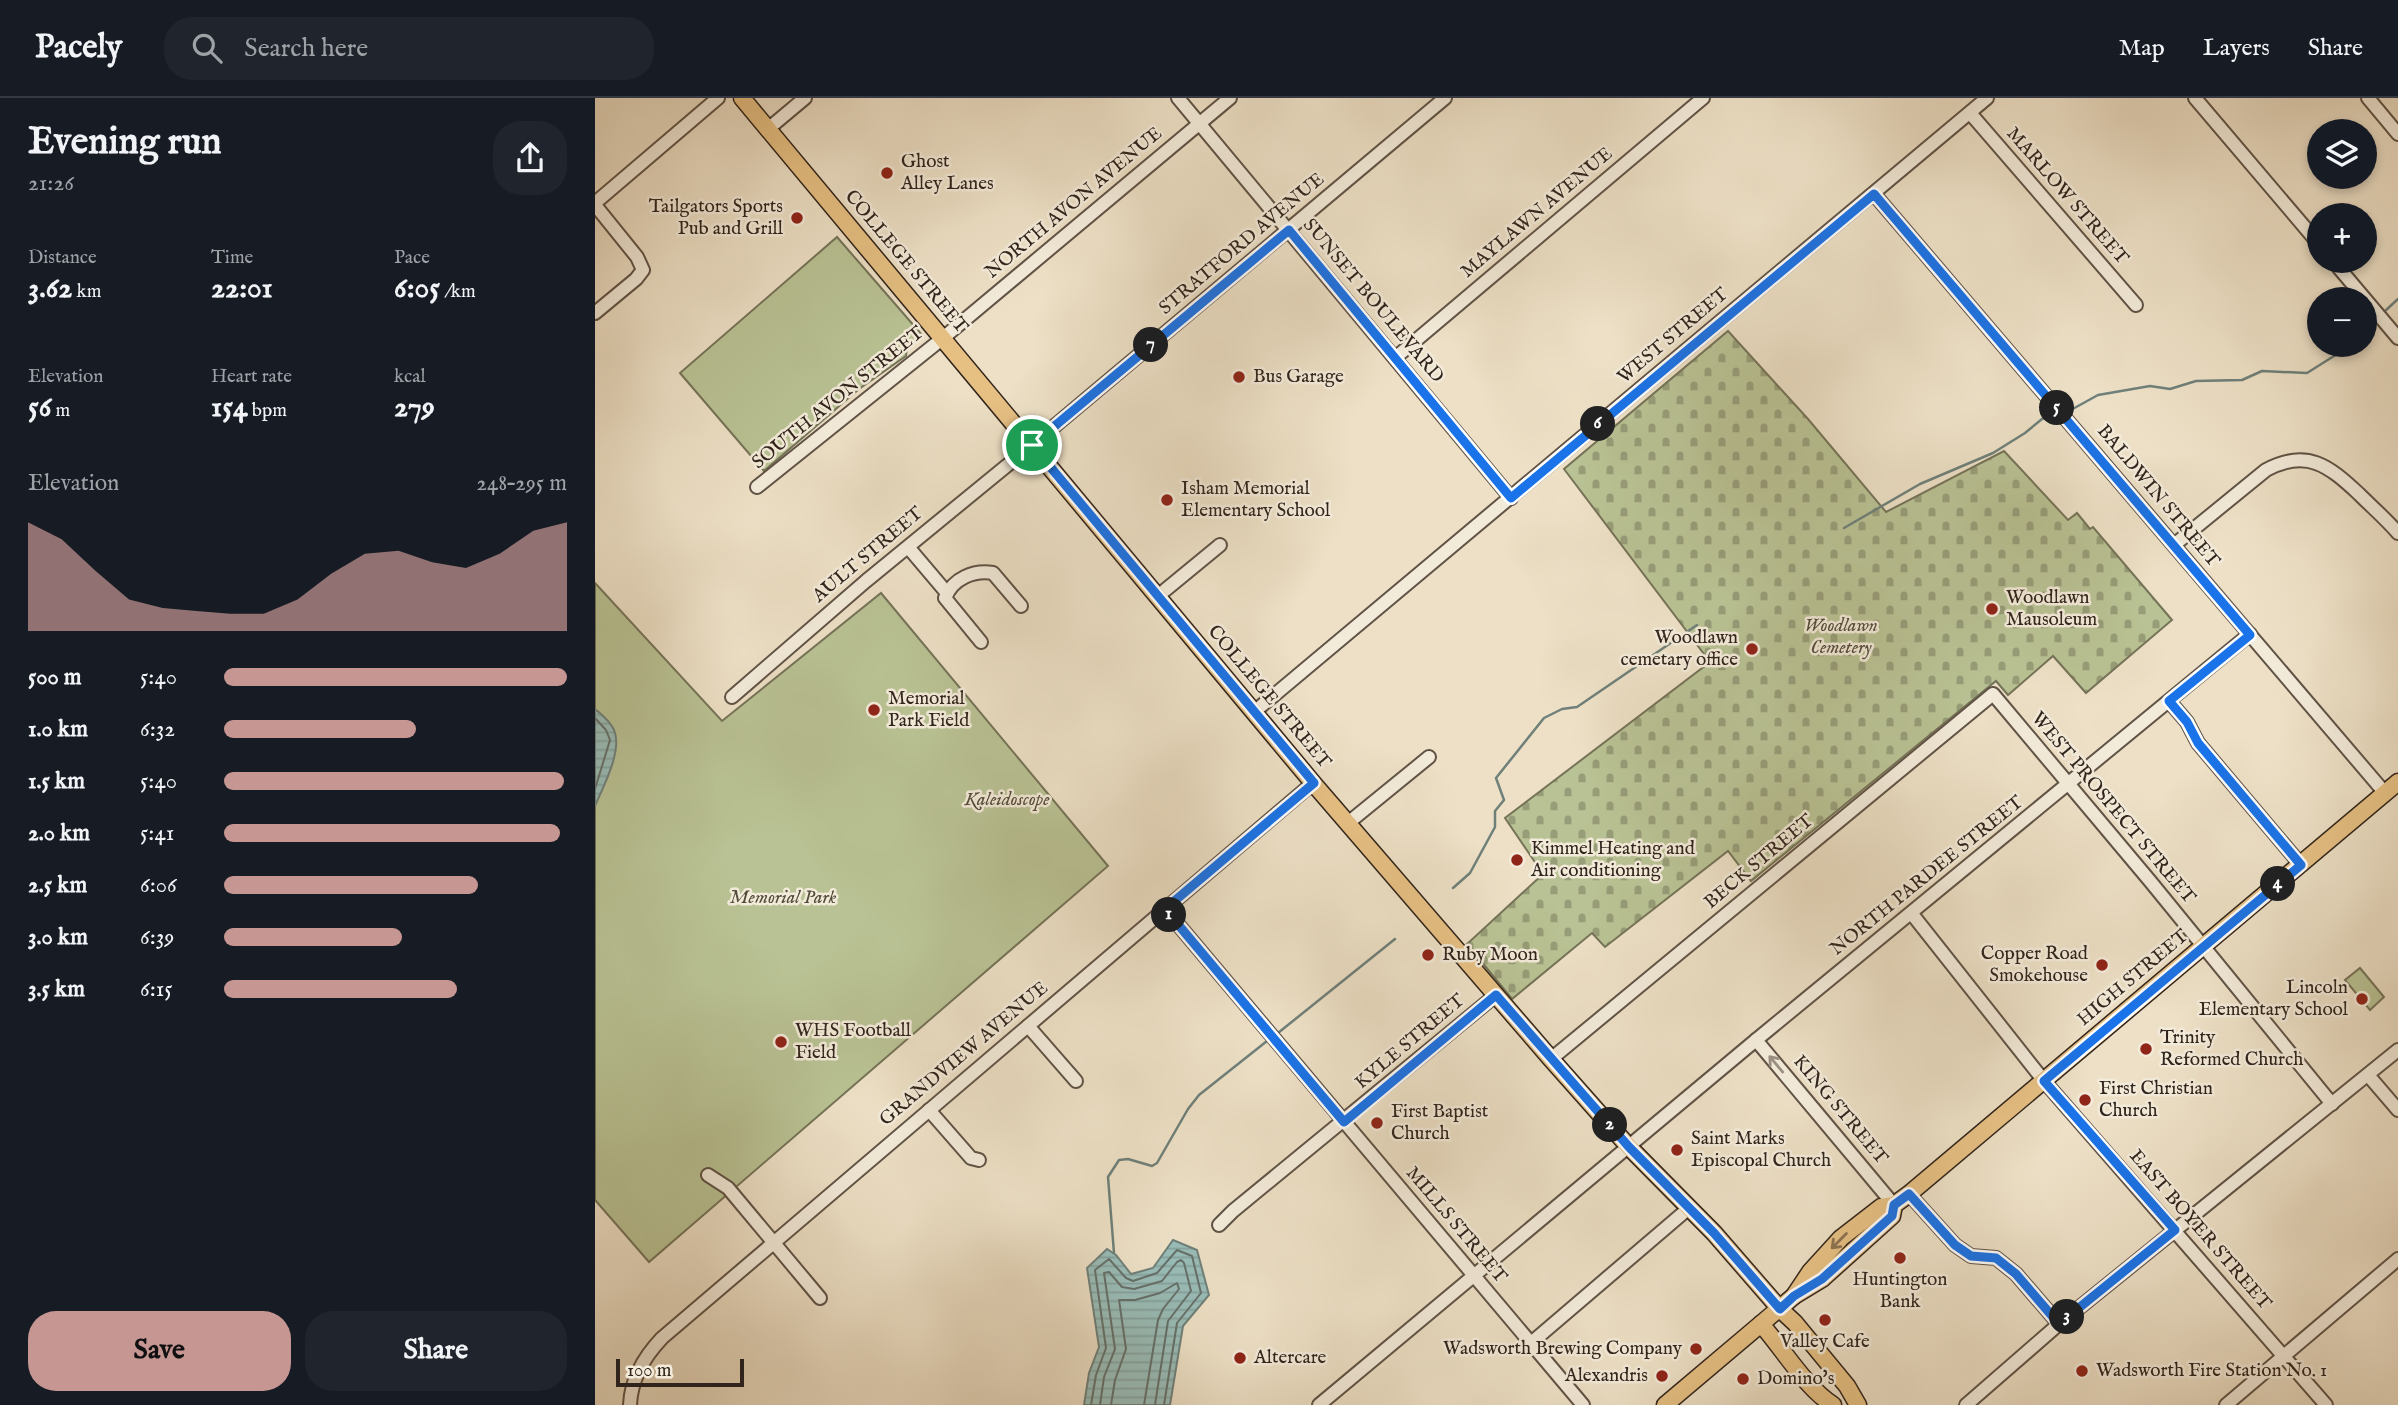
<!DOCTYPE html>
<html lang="en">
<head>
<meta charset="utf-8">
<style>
  :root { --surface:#171b24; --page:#20242c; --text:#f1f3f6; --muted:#9ea1a6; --line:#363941; --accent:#c59692 }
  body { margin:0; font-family:"IM FELL English",serif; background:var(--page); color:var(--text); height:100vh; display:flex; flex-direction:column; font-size:26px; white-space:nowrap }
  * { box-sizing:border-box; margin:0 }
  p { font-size:23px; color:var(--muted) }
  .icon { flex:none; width:38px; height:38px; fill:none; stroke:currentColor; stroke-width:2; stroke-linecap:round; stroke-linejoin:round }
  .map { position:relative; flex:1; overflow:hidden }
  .details { display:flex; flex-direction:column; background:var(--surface); width:595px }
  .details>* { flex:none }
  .buttons { position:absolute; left:1712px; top:21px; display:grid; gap:14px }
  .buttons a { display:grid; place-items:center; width:70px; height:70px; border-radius:50%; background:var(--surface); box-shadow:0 4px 10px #0003; font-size:35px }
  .scale { position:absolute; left:21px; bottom:18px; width:128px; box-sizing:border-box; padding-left:7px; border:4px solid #31241c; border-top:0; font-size:19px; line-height:24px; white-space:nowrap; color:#31241c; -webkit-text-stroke:5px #f3ebda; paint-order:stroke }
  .pin { position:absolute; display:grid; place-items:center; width:60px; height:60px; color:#fff; margin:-30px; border:4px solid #fff; border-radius:50%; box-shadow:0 2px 7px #0007 }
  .km { position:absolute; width:35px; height:35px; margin:-18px; border-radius:50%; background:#222; color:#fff; font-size:19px; line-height:35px; text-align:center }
  .round { display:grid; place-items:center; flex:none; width:74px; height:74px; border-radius:28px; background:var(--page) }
  .overview { display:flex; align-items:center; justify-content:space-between; height:119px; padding:0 28px }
  h1 { font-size:38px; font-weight:800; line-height:52px }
  .stats { display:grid; grid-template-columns:repeat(3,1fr); gap:10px; height:119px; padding:7px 28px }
  .stats div { display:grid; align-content:center }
  .stats b { font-size:30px; font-weight:800 }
  .stats small { font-size:19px; font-weight:400 }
  .stats p { font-size:19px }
  .chart { height:196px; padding:14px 28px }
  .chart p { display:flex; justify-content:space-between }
  .chart svg { width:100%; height:126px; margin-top:7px; fill:var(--accent); opacity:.7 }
  .cta { display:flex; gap:14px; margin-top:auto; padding:14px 28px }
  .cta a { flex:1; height:80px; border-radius:28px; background:var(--accent); color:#111; font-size:28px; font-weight:800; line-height:80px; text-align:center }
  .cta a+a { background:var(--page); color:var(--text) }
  ul { padding:0 28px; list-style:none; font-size:23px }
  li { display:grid; grid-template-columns:112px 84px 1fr; align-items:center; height:52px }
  li i { height:18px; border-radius:9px; background:var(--accent) }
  header { display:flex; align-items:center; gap:42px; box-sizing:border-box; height:98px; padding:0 35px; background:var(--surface); border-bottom:2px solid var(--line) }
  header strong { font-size:33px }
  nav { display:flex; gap:38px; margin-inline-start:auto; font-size:24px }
  .search { width:490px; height:63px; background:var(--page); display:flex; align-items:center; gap:18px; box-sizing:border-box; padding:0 24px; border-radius:28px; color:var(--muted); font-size:26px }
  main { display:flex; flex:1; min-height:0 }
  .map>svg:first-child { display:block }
</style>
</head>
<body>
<header>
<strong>Pacely</strong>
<div class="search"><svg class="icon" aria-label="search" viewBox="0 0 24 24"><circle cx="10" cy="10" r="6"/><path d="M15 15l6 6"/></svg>Search here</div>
<nav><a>Map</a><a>Layers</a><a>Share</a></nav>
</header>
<main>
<section class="details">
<div class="overview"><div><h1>Evening run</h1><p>21:26</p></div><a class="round"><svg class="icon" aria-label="share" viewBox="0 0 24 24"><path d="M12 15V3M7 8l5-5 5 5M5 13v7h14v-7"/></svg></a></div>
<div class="stats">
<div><p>Distance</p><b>3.62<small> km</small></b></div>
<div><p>Time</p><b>22:01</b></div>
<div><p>Pace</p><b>6:05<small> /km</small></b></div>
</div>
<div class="stats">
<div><p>Elevation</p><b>56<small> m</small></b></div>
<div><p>Heart rate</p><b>154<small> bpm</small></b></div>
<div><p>kcal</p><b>279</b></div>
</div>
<div class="chart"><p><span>Elevation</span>248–295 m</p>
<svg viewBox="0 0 160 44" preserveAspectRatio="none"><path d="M0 44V6L10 12L20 23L30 33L40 36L50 37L60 38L70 38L80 33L90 24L100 17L110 16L120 20L130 22L140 17L150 9L160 6V44z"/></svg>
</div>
<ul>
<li><b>500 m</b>5:40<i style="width:100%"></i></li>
<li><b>1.0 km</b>6:32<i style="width:56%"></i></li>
<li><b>1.5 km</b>5:40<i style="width:99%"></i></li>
<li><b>2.0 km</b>5:41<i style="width:98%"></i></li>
<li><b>2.5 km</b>6:06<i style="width:74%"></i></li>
<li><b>3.0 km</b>6:39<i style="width:52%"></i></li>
<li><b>3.5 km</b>6:15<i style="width:68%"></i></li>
</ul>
<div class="cta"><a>Save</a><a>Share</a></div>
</section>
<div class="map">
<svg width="1803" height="1307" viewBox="0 0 1803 1307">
  <defs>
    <pattern id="cemetery-stones" width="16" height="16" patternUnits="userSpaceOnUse" patternTransform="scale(1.75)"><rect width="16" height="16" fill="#b9c294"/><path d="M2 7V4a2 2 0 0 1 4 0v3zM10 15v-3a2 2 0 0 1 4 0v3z" fill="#979d78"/></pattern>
    <pattern id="water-rules" width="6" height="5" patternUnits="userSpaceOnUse" patternTransform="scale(1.75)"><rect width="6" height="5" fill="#99bdb8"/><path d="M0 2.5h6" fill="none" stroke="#84a29e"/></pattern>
  </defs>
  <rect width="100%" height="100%" fill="#ede0c6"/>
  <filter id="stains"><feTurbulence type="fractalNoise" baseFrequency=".00286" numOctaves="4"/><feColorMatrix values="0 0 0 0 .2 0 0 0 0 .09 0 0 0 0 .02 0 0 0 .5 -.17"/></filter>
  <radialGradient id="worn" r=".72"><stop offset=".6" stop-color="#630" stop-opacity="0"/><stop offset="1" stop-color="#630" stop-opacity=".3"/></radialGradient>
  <polygon fill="url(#cemetery-stones)" stroke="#757358" stroke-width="2" points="1133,233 1213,321 1291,414 1409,353 1473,422 1482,415 1495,431 1498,429 1577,522 1491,595 1458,558 1413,597 1401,583 1156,783 1133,753 1010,849 997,835 917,901 872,846 948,776 910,720 1115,564 969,371"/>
  <g fill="#b9c294" stroke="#757358" stroke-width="2">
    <polygon points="242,139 327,237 312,250 311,258 264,291 169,373 85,275"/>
    <polygon points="0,485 127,623 286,495 513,768 54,1164 0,1102"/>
    <polygon points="1765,870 1789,899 1775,912 1750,882"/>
  </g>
  <g fill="url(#water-rules)" stroke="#6f807a" stroke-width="2">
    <path d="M0,611C7,617 15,623 19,632C28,652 8,689 0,708Z"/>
    <polygon points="578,1142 602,1152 614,1197 588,1228 575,1307 489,1307 494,1275 504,1249 492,1170 512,1151 521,1157 536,1176 558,1170"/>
  </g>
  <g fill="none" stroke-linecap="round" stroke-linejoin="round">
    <g stroke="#65706a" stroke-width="2">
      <polyline points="0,620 11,632 15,642 0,691"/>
      <polyline points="496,1307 501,1277 511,1250 500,1172 514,1161 531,1180 538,1183 562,1175 582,1152 597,1158 606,1195 582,1225 569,1307"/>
      <polyline points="505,1307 509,1279 520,1251 509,1175 514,1174 527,1189 539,1191 567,1183 582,1164 586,1162 589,1165 596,1193 573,1223 560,1307"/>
      <polyline points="516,1307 520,1282 531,1251 524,1202 540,1202 565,1195 582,1185 584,1191 568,1211 563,1222 549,1307"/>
    </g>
    <g stroke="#6f807a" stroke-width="2.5">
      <polyline points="1790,213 1803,201"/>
      <polyline points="1769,231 1779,223"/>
      <polyline points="1474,313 1503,297 1555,288 1575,291 1601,283 1647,282 1667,273 1712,275 1739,258 1752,247"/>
      <polyline points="1249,430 1325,386 1398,355 1430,335 1447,321 1459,316"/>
      <polyline points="858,790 875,775 900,729 900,713 909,702 901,680 949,620 967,611 982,609 1102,527"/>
      <polyline points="683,935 800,841"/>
      <polyline points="519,1155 513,1079 524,1062 533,1061 557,1068 562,1065 593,1011 604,997 672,943"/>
    </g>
    <defs>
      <g id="minor">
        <polyline points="583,0 916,400"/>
        <polyline points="1600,0 1724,146"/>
        <polyline points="1773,0 1803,36"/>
        <polyline points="1375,15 1541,207"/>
        <polyline points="173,31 210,0"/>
        <polyline points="1279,96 1790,695"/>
        <polyline points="0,105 123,0"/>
        <polyline points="0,107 42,159 48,172 41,181 0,215"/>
        <polyline points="1738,163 1803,240"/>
        <polyline points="800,260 1108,0"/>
        <polyline points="162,389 348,240 635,0"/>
        <path d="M1579,447L1671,372C1712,350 1734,368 1764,396C1777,409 1791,421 1803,435"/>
        <polyline points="313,449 352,495"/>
        <polyline points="563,498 625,447"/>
        <path d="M386,544L350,500C358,480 379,472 398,475L426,508"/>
        <polyline points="137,599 271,483 437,347 850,0"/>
        <polyline points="1574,603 1592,624 1603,645 1706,767"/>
        <polyline points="659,614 1392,0"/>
        <polyline points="753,725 834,659"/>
        <polyline points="570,811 988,1307"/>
        <polyline points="1317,816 1449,983 1731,1307"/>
        <polyline points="433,928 481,983"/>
        <polyline points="1161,942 1299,1107"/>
        <polyline points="956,961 1398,596 1555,783 1737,1006"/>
        <polyline points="1773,977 1803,1012"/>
        <polyline points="334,1012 376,1060 384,1062"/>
        <polyline points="113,1077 133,1090 225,1200"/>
        <polyline points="1314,1096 1360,1147 1376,1158 1401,1160 1421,1176 1464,1226"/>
        <polyline points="624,1127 638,1113 901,897"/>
        <polyline points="936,1245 1094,1110"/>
        <path d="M35,1307C36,1281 49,1259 67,1240L718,685"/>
        <polyline points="724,1307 1161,942 1655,536"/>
        <polyline points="1371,1307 1464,1226 1803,952"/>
        <polyline points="1631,1307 1803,1161"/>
      </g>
      <g id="major">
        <polyline points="147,0 718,685 956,961 1034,1049 1119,1135 1185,1211 1200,1225 1252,1288 1263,1307"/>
        <polyline points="1199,1198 1215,1174 1246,1140 1286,1109 1299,1107 1314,1096 1803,684"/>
        <path d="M1166,1226C1188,1251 1211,1290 1238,1307"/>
        <polyline points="1070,1307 1199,1198 1227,1181 1297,1118 1299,1107"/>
      </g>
    </defs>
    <use href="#minor" stroke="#605346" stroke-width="16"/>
    <use href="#major" stroke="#31241c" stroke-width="19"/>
    <use href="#minor" stroke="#f3ebda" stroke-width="12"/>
    <use href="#major" stroke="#e6c083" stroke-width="16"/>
  </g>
  <defs><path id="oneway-shaft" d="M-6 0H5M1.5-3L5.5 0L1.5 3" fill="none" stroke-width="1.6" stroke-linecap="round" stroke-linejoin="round" transform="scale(1.75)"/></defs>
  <use stroke="#9c9184" href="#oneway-shaft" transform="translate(1181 966) rotate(-130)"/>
  <use stroke="#8c7250" href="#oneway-shaft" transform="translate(1244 1143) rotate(135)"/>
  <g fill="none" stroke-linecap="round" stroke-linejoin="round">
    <defs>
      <polygon id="route" points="1279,96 1655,537 1574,603 1592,624 1603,645 1706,767 1449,983 1580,1132 1464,1226 1421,1176 1401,1160 1376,1158 1360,1147 1314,1096 1299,1107 1297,1118 1227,1181 1199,1198 1185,1211 1119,1135 1034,1049 901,897 749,1024 570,811 719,685 437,347 694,132 916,400"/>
    </defs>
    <use href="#route" stroke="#fff" stroke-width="14"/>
    <use href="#route" stroke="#1a73e8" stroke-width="9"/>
  </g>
  <g fill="#8f2418" stroke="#f3ebda" stroke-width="2.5">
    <circle cx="292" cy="75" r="7"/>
    <circle cx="202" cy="120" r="7"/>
    <circle cx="644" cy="279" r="7"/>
    <circle cx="572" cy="402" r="7"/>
    <circle cx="1397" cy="511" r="7"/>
    <circle cx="1157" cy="551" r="7"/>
    <circle cx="279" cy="612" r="7"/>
    <circle cx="922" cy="762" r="7"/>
    <circle cx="833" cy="857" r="7"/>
    <circle cx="1507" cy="867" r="7"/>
    <circle cx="1767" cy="901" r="7"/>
    <circle cx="186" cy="944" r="7"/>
    <circle cx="1551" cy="951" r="7"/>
    <circle cx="1490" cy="1002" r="7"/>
    <circle cx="782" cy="1025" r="7"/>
    <circle cx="1082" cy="1052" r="7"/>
    <circle cx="1305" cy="1160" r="7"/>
    <circle cx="1230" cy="1222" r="7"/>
    <circle cx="1101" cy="1251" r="7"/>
    <circle cx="645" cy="1260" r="7"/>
    <circle cx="1487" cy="1273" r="7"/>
    <circle cx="1067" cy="1278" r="7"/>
    <circle cx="1148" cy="1281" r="7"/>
  </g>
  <g text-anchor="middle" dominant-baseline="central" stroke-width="5" stroke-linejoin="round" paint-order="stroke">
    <g font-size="19" fill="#31241c" stroke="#f3ebda" text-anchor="start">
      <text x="306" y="64">Ghost<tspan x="306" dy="22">Alley Lanes</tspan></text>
      <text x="188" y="109" text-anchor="end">Tailgators Sports<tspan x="188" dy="22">Pub and Grill</tspan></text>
      <text x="658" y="279">Bus Garage</text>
      <text x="586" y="391">Isham Memorial<tspan x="586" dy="22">Elementary School</tspan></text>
      <text x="1411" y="500">Woodlawn<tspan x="1411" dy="22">Mausoleum</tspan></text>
      <text x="1143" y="540" text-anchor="end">Woodlawn<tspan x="1143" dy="22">cemetary office</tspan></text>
      <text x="293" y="601">Memorial<tspan x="293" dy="22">Park Field</tspan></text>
      <text x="936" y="751">Kimmel Heating and<tspan x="936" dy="22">Air conditioning</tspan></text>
      <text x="1493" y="856" text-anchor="end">Copper Road<tspan x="1493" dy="22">Smokehouse</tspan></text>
      <text x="847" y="857">Ruby Moon</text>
      <text x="1753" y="890" text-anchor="end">Lincoln<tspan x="1753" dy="22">Elementary School</tspan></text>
      <text x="200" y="933">WHS Football<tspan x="200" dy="22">Field</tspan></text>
      <text x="1565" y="940">Trinity<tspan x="1565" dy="22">Reformed Church</tspan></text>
      <text x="1504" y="991">First Christian<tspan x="1504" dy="22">Church</tspan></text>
      <text x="796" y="1014">First Baptist<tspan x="796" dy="22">Church</tspan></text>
      <text x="1096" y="1041">Saint Marks<tspan x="1096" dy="22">Episcopal Church</tspan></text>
      <text x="1305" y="1182" text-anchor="middle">Huntington<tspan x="1305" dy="22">Bank</tspan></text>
      <text x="1230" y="1244" text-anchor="middle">Valley Cafe</text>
      <text x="1087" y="1251" text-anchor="end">Wadsworth Brewing Company</text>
      <text x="659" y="1260">Altercare</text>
      <text x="1501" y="1273">Wadsworth Fire Station No. 1</text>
      <text x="1053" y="1278" text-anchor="end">Alexandris</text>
      <text x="1162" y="1281">Domino's</text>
    </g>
    <g font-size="19" fill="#31241c" stroke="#f3ebda">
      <text transform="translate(1472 98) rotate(49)">MARLOW STREET</text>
      <text transform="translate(479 105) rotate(-40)">NORTH AVON AVENUE</text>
      <text transform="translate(942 115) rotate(-40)">MAYLAWN AVENUE</text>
      <text transform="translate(647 146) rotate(-40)">STRATFORD AVENUE</text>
      <text transform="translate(311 164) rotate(50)">COLLEGE STREET</text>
      <text transform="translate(778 203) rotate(50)">SUNSET BOULEVARD</text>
      <text transform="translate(1078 238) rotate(-40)">WEST STREET</text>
      <text transform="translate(243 300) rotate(-39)">SOUTH AVON STREET</text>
      <text transform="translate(1563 398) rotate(50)">BALDWIN STREET</text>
      <text transform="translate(273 457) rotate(-40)">AULT STREET</text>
      <text transform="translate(674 599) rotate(50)">COLLEGE STREET</text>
      <text transform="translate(1518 710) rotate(50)">WEST PROSPECT STREET</text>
      <text transform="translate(1164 764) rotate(-40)">BECK STREET</text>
      <text transform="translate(1332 778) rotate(-39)">NORTH PARDEE STREET</text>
      <text transform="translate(1538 880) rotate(-40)">HIGH STREET</text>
      <text transform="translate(815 944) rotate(-40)">KYLE STREET</text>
      <text transform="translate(369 956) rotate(-40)">GRANDVIEW AVENUE</text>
      <text transform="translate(1245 1012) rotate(50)">KING STREET</text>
      <text transform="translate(861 1127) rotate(50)">MILLS STREET</text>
      <text transform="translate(1605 1132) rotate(49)">EAST BOYER STREET</text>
    </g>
    <g font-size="19" font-style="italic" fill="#534c3a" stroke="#f3ebda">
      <text x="1246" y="528">Woodlawn<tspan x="1246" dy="22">Cemetery</tspan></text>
      <text x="412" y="702">Kaleidoscope</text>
      <text x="188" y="800">Memorial Park</text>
    </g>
  </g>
  <rect width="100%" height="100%" filter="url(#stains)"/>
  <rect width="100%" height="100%" fill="url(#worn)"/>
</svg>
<div class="buttons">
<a><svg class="icon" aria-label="layers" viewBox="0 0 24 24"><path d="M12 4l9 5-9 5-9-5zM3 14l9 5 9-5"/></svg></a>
<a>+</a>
<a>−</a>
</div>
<div class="scale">100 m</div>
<div class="pin" style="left:437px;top:347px;background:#1e9e55"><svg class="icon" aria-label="arrive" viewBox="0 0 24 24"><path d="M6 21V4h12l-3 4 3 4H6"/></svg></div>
<b class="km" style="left:574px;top:817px">1</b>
<b class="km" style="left:1015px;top:1027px">2</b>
<b class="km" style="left:1472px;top:1219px">3</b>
<b class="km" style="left:1683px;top:786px">4</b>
<b class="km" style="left:1462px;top:310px">5</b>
<b class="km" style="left:1003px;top:326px">6</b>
<b class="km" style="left:556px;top:247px">7</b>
</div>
</main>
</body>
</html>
